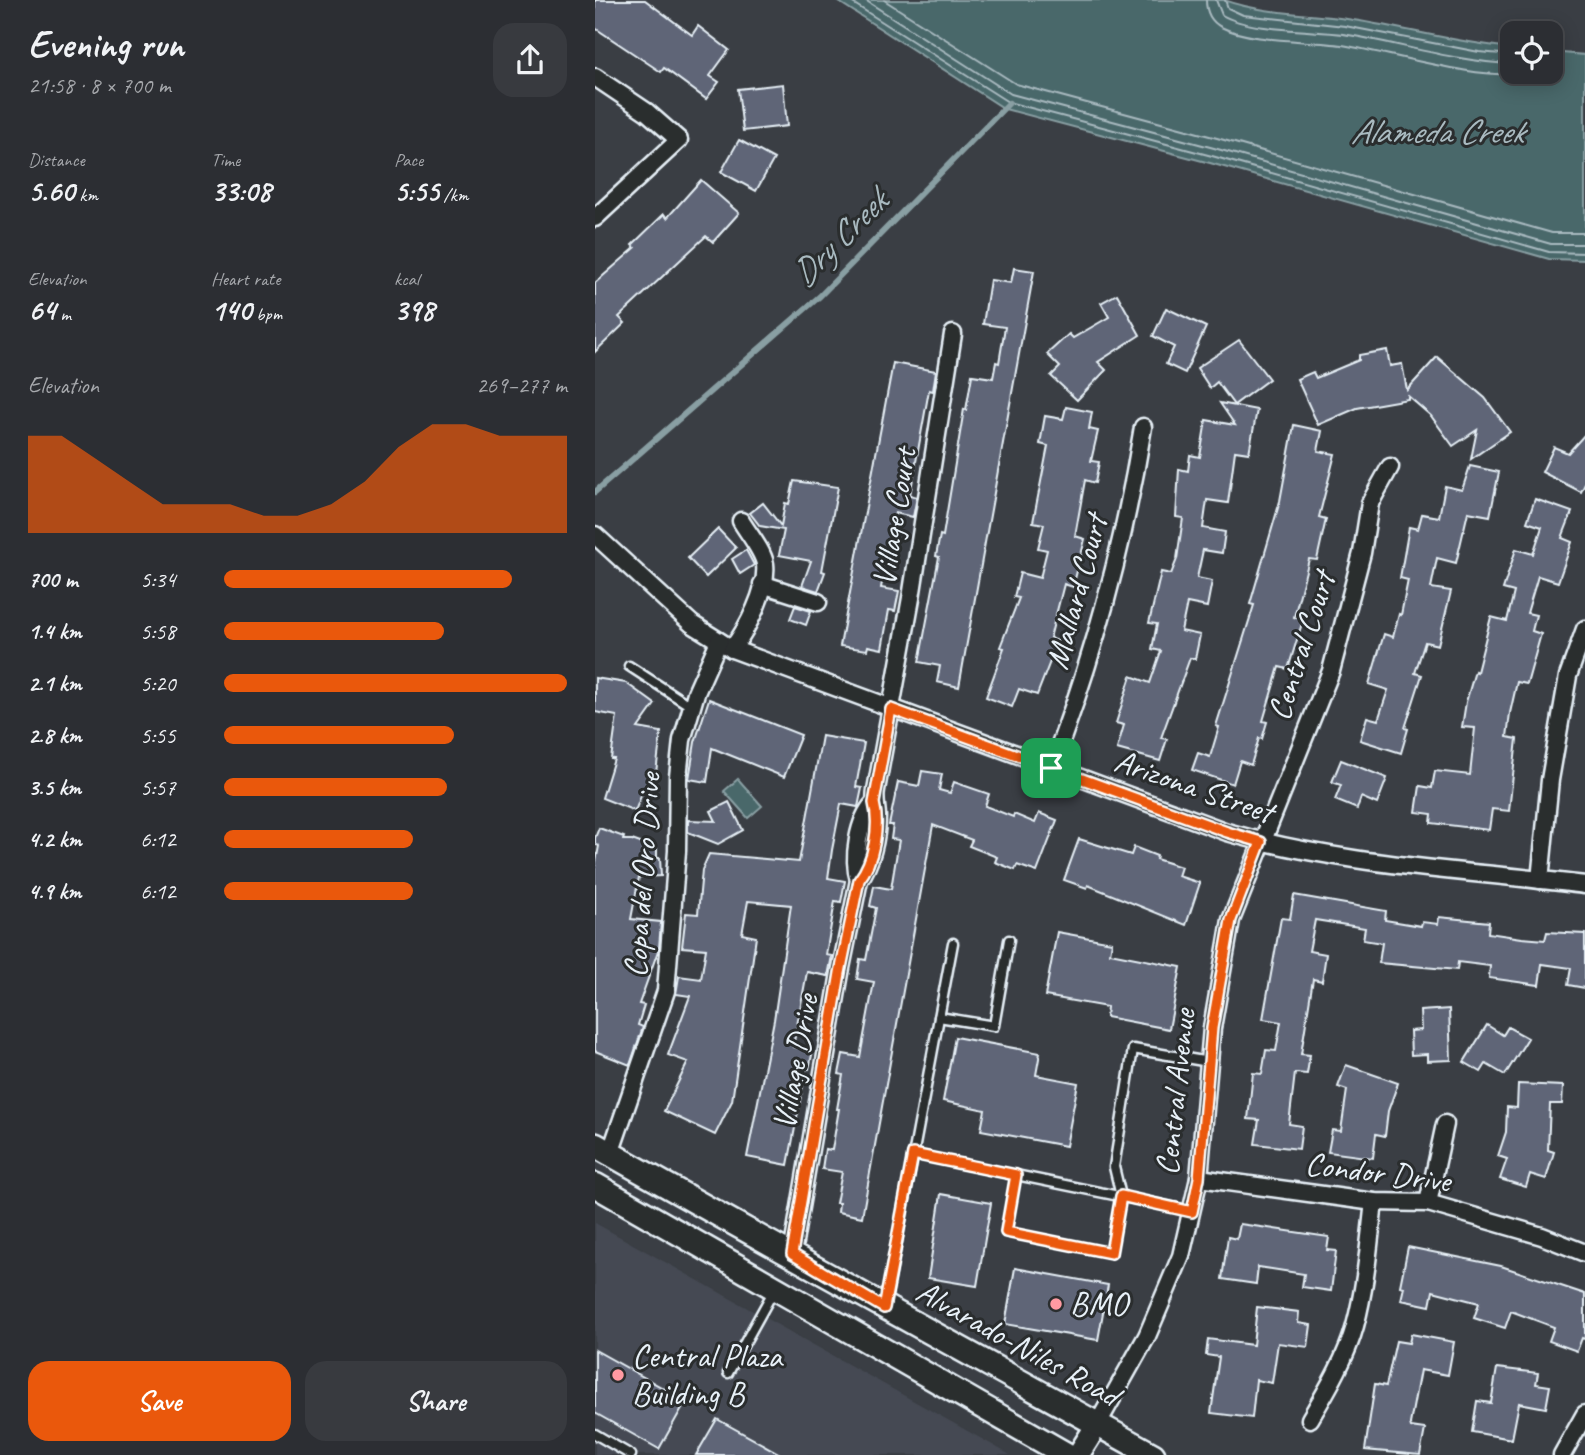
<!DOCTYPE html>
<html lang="en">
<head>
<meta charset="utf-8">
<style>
  :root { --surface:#2c2e33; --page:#383a3f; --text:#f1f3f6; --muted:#a6a8ac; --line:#484a4e; --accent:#ea580c }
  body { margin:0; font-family:Caveat,sans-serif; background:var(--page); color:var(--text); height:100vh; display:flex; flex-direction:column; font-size:26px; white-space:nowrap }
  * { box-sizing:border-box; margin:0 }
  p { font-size:23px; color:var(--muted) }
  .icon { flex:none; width:38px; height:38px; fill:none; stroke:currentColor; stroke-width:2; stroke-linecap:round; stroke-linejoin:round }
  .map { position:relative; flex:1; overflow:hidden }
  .sheet { display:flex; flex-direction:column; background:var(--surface); width:595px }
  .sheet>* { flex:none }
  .fabs { position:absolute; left:905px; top:21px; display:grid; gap:14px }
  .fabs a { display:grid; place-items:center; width:63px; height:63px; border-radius:14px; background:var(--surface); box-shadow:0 4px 18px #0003,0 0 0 2px var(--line); font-size:35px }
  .pin { position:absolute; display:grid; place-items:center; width:60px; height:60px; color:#fff; margin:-30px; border-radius:14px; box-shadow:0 4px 10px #0006 }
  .round { display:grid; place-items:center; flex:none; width:74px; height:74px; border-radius:21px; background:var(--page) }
  .head { display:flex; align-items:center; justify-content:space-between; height:119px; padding:0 28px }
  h1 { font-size:38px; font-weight:600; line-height:52px }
  .stats { display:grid; grid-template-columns:repeat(3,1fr); gap:10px; height:119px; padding:7px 28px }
  .stats div { display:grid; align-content:center }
  .stats b { font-size:30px; font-weight:600 }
  .stats small { font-size:19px; font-weight:400 }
  .stats p { font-size:19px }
  .chart { height:196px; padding:14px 28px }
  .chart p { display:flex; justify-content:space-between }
  .chart svg { width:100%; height:126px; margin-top:7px; fill:var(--accent); opacity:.7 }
  .cta { display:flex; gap:14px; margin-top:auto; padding:14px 28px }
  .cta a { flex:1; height:80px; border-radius:21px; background:var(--accent); color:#fff; font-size:28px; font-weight:600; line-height:80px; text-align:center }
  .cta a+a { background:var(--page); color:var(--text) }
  ul { padding:0 28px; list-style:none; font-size:23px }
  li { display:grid; grid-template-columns:112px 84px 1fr; align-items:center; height:52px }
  li i { height:18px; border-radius:9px; background:var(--accent) }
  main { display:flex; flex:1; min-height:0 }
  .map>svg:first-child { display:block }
</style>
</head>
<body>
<main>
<section class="sheet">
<div class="head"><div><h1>Evening run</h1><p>21:58 · 8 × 700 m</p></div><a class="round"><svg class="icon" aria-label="share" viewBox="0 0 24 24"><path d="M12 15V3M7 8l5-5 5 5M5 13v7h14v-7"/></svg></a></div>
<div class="stats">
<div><p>Distance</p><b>5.60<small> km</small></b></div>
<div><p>Time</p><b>33:08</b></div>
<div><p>Pace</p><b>5:55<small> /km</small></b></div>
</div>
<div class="stats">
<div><p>Elevation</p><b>64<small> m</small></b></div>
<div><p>Heart rate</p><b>140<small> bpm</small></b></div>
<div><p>kcal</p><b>398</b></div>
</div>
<div class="chart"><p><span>Elevation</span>269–277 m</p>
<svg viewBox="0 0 160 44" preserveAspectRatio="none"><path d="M0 44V10L10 10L20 18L30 26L40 34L50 34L60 34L70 38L80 38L90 34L100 26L110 14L120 6L130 6L140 10L150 10L160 10V44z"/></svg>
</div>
<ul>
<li><b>700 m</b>5:34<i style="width:84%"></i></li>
<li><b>1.4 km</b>5:58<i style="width:64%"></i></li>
<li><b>2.1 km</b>5:20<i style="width:100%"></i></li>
<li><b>2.8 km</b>5:55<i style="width:67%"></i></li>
<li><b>3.5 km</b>5:57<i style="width:65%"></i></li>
<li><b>4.2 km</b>6:12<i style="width:55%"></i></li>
<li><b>4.9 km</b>6:12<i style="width:55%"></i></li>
</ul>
<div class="cta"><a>Save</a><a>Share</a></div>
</section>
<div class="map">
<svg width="990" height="1455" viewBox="0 0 990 1455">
  <rect width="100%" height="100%" fill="#3a3e44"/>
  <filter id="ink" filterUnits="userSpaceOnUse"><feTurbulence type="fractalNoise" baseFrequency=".0143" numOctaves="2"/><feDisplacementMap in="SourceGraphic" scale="14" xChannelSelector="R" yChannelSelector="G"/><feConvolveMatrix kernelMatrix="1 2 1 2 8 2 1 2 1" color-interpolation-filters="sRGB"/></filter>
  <g filter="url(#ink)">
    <polygon fill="#454a53" points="0,1223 401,1447 415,1455 0,1455"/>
    <g fill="#4a686b" stroke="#899fa3" stroke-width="2">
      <path d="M241,0H629C668,14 711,13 752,19C807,27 861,43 917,48V72H956V52L990,55V260L954,259L615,163L410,109Z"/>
      <polygon points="143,779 167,806 153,818 129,791"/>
    </g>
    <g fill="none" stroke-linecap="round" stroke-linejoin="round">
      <g stroke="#a9bac0" stroke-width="2">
        <polyline points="253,0 413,102 617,156 954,252 990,253"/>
        <polyline points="270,0 416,94 619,148 956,244 990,244"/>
        <polyline points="289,0 421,84 622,138 957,233 990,233"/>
        <path d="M611,0C611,11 615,21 626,27C655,42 713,40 747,45C786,51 895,83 927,72"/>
        <path d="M621,0L627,15C654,31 716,30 748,34C804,43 860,62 917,64"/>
        <polyline points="630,0 633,8 648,15 750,26 884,52 917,55"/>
      </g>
      <polyline stroke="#899fa3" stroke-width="6" points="0,492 225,296 414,103"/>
    </g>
    <g fill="#5e6577" stroke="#e8f1f8" stroke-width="2">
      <polygon points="0,0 50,0 97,35 103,26 134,50 115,76 124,82 111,99 69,68 66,72 0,28"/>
      <polygon points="188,84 192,126 148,131 143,89"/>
      <polygon points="144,140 179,159 161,191 126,172"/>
      <polygon points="106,180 144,213 118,242 111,236 24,317 30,323 0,352 0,283 40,248 37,245 69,214 72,218"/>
      <polygon points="419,268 439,271 364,687 342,682 345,666 324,662 344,557 341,556 345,535 348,536 369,409 371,410 377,375 398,378 401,362 404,363 410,327 388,324 395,280 416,283"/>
      <polygon points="522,294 545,335 503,362 511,370 482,400 456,376 465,367 452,354 474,334 478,338 514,317 506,303"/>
      <polygon points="571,308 611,327 590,373 571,364 579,347 558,336"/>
      <polygon points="644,340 674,379 639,405 622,382 615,388 602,368"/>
      <polygon points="792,350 795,366 807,364 812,390 842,357 890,398 915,432 876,459 882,430 858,446 836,416 813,396 813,399 762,408 723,425 702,379 718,372 721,378 764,360 764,355"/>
      <polygon points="298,363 341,371 338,391 334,390 315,495 322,497 318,517 300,513 291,559 286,588 304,591 300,611 294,610 287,649 273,646 272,650 245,646"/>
      <polygon points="625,403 662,410 654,453 640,451 633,503 612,500 608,528 630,532 627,553 608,550 602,578 617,581 612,607 592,603 586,631 605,635 600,659 595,658 566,738 572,739 565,761 522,749 529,725 521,723 536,676 555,683 566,651 557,649 562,624 554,623 566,572 576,574 582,559 588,518 581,517 584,469 593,471 595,455 605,457 611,420 640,425"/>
      <polygon points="471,407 497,412 494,429 503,431 496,461 504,462 500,483 490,480 480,536 490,539 478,587 469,584 455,638 463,641 442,695 424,689 417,707 391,697 409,648 405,647 424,598 419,597 425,573 445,578 452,550 443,548 449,524 438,522 453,446 445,444 450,416 468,419"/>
      <polygon points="699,425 727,431 723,451 740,454 724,517 731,519 722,560 714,559 699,617 708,620 693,669 684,667 668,721 672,722 667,739 664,738 656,765 645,761 638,784 597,770 603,753 615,757 624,727 621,726 659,605 655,604 685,501"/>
      <polygon points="990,434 990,484 986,492 947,472 959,447 973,453"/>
      <polygon points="875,466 904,472 895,516 873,512 861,563 842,558 836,588 856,591 843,645 830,642 820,673 827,675 810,728 813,729 806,753 765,740 772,717 783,720 793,690 774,684 789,634 798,637 804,614 806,615 813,580 805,578 814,527 823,529 827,514 844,517 850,486 867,490"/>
      <polygon points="199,481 243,487 227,571 230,572 223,591 207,586 216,561 184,555 189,530 165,526 155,513 168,503 186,526 190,503 194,504"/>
      <polygon points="940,499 977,512 967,538 977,542 963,582 943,576 932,613 941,615 937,631 946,634 932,684 922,682 915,713 912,737 922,739 914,811 897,809 894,830 836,823 837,814 821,812 825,786 837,788 840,771 875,775 880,728 867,727 871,702 880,671 882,672 896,617 912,621 919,592 908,589 921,549 938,554 947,527 932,522"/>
      <polygon points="123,529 141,548 111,577 93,558"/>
      <polygon points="151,550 159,565 145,574 137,559"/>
      <polygon points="200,606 216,611 211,625 195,619"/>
      <polygon points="0,678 31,683 60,704 43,728 66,732 61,773 58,772 56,788 50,786 40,811 7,798 19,759 16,759 22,716 0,712"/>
      <polygon points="114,699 206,735 189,777 117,748 112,782 94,779 100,742"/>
      <polygon points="227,736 269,743 261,787 267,788 263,807 246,804 237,850 233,878 250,881 246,902 240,901 231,955 237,956 233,976 212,972 198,1047 218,1050 214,1069 211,1069 193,1165 152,1157 179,1020 196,905 153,901 147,934 161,937 137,1101 120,1135 69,1111 93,1062 73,1055 95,996 81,994 84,976 106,979 111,949 87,947 91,913 103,914 107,870 114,854 204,862"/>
      <polygon points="746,760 792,778 782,804 766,797 762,809 740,800 746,785 737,782"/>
      <polygon points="327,771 347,774 344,790 355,793 359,782 394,794 390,806 418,817 419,814 440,823 444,813 462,820 442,872 422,865 420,870 400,862 402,857 374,846 377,840 338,825 267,1217 243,1212 244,1203 241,1203 247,1172 227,1169 230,1149 237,1150 244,1109 242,1109 248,1075 244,1074 248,1054 265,1057 279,982 262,979 265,959 271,960 275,939 281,908 275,906 279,886 296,889 304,840 296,839 298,825 294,825 303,782 324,786"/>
      <polygon points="134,802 148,830 123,844 93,832 93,820 121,821 116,811"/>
      <polygon points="4,828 29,837 28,840 37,840 62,849 62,858 65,858 66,876 44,877 36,919 66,922 64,948 44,1004 49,1005 43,1025 48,1027 35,1065 0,1051 0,867 4,846 0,844 0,838"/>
      <polygon points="484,839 536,855 539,847 562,856 561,859 586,867 583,876 605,883 591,925 493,885 492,888 469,880"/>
      <polygon points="699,895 791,911 790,920 826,926 827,922 843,924 844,917 894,922 893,933 927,938 950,940 952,932 990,934 990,988 973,985 976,968 947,964 944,985 894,978 895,966 863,962 862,970 784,963 787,943 768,940 770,928 720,920 714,951 731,954 727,981 718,979 706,1054 715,1055 712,1074 700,1073 694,1124 707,1126 704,1149 660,1144 664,1120 653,1119 658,1073 667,1074 671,1050 681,1051 686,1022 668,1019 686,918 695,919"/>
      <polygon points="462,932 517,942 515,953 586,967 574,1029 511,1017 512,1007 450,996"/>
      <polygon points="854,1009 856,1060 832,1061 832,1054 816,1055 815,1031 826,1030 825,1011"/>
      <polygon points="892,1025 908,1035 913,1027 933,1038 910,1075 891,1064 886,1072 869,1062"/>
      <polygon points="360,1037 445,1053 441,1075 483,1083 471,1146 386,1130 390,1110 348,1101"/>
      <polygon points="751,1065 803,1083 793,1111 790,1136 781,1134 778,1158 733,1152 737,1130 746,1131 752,1090 743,1087"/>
      <polygon points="923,1084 968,1086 967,1104 955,1104 953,1150 959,1152 951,1179 935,1174 931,1187 905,1179 912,1159 903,1156 911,1132 912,1107 922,1108"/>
      <polygon points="346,1194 396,1203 382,1286 333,1278"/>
      <polygon points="645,1224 734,1237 732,1250 741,1251 736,1291 707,1287 709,1274 663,1267 661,1284 627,1279 633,1237 642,1239"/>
      <polygon points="813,1247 906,1266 990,1294 990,1339 987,1338 982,1351 954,1341 959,1327 916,1311 910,1328 879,1318 884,1303 838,1291 835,1306 806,1300 809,1287 805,1286"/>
      <polygon points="420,1268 513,1285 503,1340 410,1324"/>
      <polygon points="662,1307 704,1312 703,1323 716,1325 713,1347 683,1343 677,1383 661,1380 657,1418 616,1413 624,1357 611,1355 613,1339 658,1345"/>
      <polygon points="816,1334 859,1342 853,1375 825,1370 815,1424 816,1427 830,1429 825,1455 770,1450 780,1384 791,1386 801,1341 814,1343"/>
      <polygon points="0,1350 91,1401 64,1449 0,1413"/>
      <polygon points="902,1368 943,1373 941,1384 955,1386 951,1408 924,1403 917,1439 877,1432 882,1401 896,1403"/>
      <polygon points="122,1419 187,1455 101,1455"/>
    </g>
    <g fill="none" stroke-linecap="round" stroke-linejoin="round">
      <defs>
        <g id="service">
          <polyline points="34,666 97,707"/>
          <polyline points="344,1017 399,1026 414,940"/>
          <polyline points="318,1154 597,1211"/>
          <polyline points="421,1175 411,1232 516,1253 526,1196 519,1167 538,1049 614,1062"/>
          <polyline points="290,1305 358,943"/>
          <polyline points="133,1373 179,1290"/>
          <polyline points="0,1434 36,1455"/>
        </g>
        <g id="minor">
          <polyline points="0,77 52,112 84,140 0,218"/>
          <path d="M0,535L97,624L137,649L632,832C749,866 870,870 990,885"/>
          <polyline points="167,584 223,602"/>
          <path d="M137,649C152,629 173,590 170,564C168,551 153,533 146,521"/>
          <path d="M456,768C499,657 529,545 548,427"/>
          <path d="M264,880C257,858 263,820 279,803"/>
          <polyline points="945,880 955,780 973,676 990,629"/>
          <polyline points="15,1154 71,991 82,851 83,777 87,740 101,693 124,641"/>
          <polyline points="604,1178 779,1202 833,1203 947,1236 990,1253"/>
          <polyline points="833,1203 850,1124"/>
          <path d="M197,1254L245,973L264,880C276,864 282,838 282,817C282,808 279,800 281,790L316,598L358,334"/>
          <path d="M715,1419C732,1390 751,1359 760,1326C771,1285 774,1243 779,1202"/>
          <polyline points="502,1425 552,1336 586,1256 604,1178 617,1028 636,920 736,671 767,553 775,503 795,467"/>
          <polyline points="967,1455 990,1414"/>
        </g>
        <polyline id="tertiary" points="483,1455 502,1425"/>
        <g id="secondary">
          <path d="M0,1145C185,1250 372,1352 558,1455"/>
          <polyline points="0,1185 472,1455"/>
        </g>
      </defs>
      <use href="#service" stroke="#e8f1f8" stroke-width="13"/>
      <use href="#minor" stroke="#e8f1f8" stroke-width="21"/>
      <use href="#tertiary" stroke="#e8f1f8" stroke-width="26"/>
      <use href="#secondary" stroke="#e8f1f8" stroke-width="28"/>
      <use href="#service" stroke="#2a2d2e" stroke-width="8"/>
      <use href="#minor" stroke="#2a2d2e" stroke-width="16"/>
      <use href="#tertiary" stroke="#2a2d2e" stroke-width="21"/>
      <use href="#secondary" stroke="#2a2d2e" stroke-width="23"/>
    </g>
  </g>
  <g fill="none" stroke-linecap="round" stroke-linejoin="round" filter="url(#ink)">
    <defs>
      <path id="route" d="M296,709L632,832L666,842L636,920L617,1028L604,1178L597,1212L526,1196L516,1253L411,1232L421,1175L318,1154L289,1308L197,1254L245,973L264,880C279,861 285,826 279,803Z"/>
    </defs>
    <use href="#route" stroke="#fff" stroke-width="14"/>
    <use href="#route" stroke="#ea580c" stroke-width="9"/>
  </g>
  <g fill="#ff9aa2" stroke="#2a2d2e" stroke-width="2.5">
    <circle cx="461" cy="1304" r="7"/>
    <circle cx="23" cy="1375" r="7"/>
  </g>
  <g text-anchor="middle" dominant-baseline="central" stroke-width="6" stroke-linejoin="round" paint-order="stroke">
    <g font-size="33" fill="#e8f1f8" stroke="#2a2d2e">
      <text transform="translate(299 517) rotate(-81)">Village Court</text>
      <text transform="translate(481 592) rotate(-75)">Mallard Court</text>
      <text transform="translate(706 646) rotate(-72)">Central Court</text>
      <text transform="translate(599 786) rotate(19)">Arizona Street</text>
      <text transform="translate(47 875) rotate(-86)">Copa del Oro Drive</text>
      <text transform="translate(200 1062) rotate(-80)">Village Drive</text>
      <text transform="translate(580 1092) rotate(-84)">Central Avenue</text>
      <text transform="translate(783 1172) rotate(7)">Condor Drive</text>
      <text transform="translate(423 1343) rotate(29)">Alvarado-Niles Road</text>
    </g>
    <g font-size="33" fill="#e8f1f8" stroke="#2a2d2e" text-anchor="start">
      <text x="475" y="1304">BMO</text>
      <text x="37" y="1356">Central Plaza<tspan x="37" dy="38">Building B</tspan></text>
    </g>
    <g font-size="35" font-style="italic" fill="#a9bac0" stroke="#2a2d2e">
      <text x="842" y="131">Alameda Creek</text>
      <text transform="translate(244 238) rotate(-45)">Dry Creek</text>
    </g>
  </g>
</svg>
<div class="fabs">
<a><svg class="icon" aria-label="locate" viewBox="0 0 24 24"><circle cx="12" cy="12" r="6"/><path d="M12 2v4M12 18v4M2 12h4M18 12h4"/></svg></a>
</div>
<div class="pin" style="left:456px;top:768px;background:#1e9e55"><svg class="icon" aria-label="arrive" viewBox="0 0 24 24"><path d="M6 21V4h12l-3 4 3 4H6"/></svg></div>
</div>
</main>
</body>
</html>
